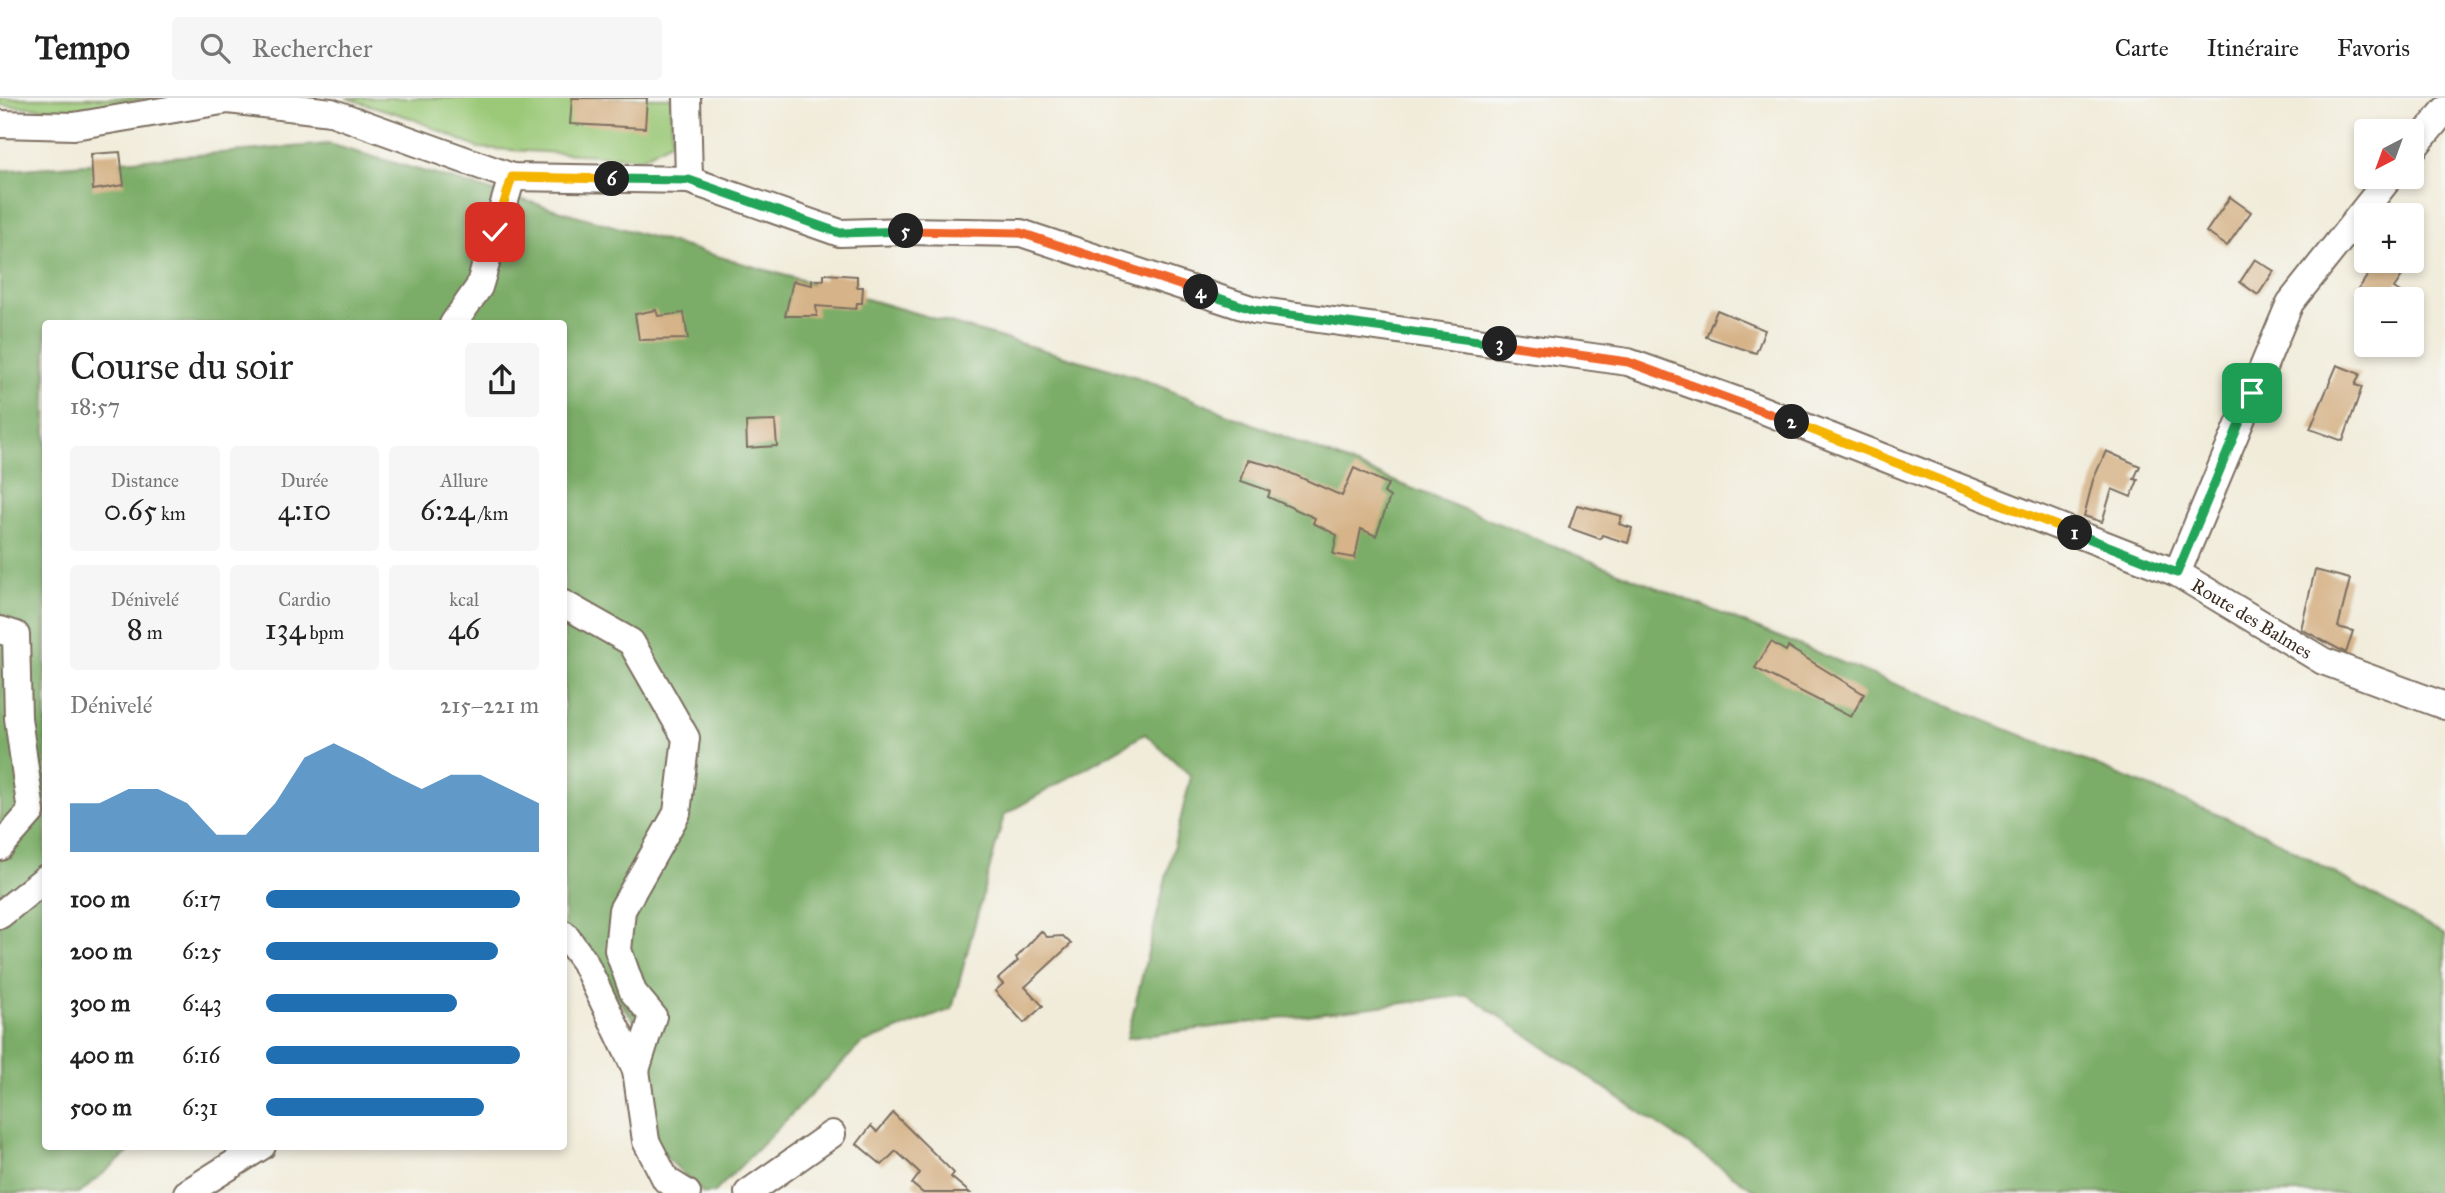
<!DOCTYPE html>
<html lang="fr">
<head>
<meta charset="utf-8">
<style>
  :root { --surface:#fff; --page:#f6f6f6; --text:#222; --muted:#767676; --line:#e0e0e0; --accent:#1f6fb2 }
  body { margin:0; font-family:"IM FELL Great Primer",serif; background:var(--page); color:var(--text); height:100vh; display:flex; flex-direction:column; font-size:26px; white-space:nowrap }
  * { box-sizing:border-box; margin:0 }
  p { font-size:23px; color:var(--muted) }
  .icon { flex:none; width:38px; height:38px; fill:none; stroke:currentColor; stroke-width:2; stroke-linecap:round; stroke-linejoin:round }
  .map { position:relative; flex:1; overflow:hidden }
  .drawer { position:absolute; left:42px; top:222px; width:525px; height:830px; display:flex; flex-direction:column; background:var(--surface); border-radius:7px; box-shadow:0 4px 10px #0003 }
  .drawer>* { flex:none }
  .needle { width:46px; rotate:221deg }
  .controls { position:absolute; left:2354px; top:21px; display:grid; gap:14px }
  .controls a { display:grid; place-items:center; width:70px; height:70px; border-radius:7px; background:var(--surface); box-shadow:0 4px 10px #0003; font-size:35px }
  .pin { position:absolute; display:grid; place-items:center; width:60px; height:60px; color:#fff; margin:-30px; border-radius:14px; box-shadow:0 4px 10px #0006 }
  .km { position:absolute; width:35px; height:35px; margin:-18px; border-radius:50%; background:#222; color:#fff; font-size:19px; line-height:35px; text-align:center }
  .round { display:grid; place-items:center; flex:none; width:74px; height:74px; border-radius:7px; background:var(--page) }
  .overview { display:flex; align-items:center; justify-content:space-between; height:119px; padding:0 28px }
  h1 { font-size:38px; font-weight:600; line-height:52px }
  .figures { display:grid; grid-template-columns:repeat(3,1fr); gap:10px; height:119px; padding:7px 28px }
  .figures div { display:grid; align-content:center; border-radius:7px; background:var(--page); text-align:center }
  .figures b { font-size:30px; font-weight:600 }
  .figures small { font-size:19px; font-weight:400 }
  .figures p { font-size:19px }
  .chart { height:196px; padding:14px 28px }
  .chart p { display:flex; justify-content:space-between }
  .chart svg { width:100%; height:126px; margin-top:7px; fill:var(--accent); opacity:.7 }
  ul { padding:0 28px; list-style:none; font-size:23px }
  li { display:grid; grid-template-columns:112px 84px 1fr; align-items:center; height:52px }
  li i { height:18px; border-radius:9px; background:var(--accent) }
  header { display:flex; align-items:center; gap:42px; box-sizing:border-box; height:98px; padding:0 35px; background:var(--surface); border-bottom:2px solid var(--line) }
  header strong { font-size:33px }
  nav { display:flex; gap:38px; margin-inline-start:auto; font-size:24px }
  .search { width:490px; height:63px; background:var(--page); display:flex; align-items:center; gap:18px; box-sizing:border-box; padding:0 24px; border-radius:7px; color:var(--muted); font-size:26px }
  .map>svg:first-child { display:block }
</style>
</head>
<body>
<header>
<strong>Tempo</strong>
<div class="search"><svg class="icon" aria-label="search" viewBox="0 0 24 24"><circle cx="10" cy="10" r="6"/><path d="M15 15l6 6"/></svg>Rechercher</div>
<nav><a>Carte</a><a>Itinéraire</a><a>Favoris</a></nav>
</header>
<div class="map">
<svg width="2445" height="1095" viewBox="0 0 2445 1095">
  <rect width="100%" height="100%" fill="#f6f6f2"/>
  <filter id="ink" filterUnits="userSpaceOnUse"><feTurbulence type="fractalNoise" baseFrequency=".0143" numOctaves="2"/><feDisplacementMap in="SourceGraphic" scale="14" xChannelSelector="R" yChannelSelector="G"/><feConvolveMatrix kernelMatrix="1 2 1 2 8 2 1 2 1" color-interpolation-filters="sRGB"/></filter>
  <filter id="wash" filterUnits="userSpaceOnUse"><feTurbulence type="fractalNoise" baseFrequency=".00686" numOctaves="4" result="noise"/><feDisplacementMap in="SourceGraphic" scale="28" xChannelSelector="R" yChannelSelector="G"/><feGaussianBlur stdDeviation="1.57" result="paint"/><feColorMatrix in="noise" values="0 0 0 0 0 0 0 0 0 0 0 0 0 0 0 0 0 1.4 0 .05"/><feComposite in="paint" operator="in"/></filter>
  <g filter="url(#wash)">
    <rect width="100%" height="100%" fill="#f1ecda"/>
    <g fill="#9bc978" stroke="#6b7a4b" stroke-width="2">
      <polygon points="0,0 157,0 67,12 0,7"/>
      <polygon points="346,0 671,0 672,43 642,60 478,50 411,20"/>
    </g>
    <polygon fill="#7cad68" stroke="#5c6c43" stroke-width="2" points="329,46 1137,279 2263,735 2445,837 2445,1095 1759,1095 1468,897 1127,940 1191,678 1145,636 1004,717 952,911 861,946 714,1095 703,1095 655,1048 638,927 564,835 564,226 46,226 46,1048 136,1048 80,1095 0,1095 0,73"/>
    <g id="blocks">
      <g fill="#d6b388">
        <polygon points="572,0 647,0 645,30 570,26"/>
        <polygon points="120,54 124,87 93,92 91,56"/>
        <polygon points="2230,99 2251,114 2227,148 2206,134"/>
        <polygon points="2255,161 2274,173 2258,197 2240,184"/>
        <polygon points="2377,163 2412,163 2394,190 2411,201 2365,201 2356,195"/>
        <polygon points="824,176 857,178 857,189 863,189 862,205 857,205 856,211 816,208 817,218 785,218 793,183 812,187 812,182 824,182"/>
        <polygon points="656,212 658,218 684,215 688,241 639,242 635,216"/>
        <polygon points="1717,212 1765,232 1756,255 1706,239"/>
        <polygon points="2337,267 2360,276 2355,287 2362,289 2343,343 2310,331"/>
        <polygon points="775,323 777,348 747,350 746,324"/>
        <polygon points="2106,353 2140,368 2134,381 2138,382 2131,399 2112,391 2102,424 2084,418 2093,382"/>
        <polygon points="1248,362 1277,369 1342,398 1354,370 1388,386 1384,395 1390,399 1376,438 1361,431 1355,460 1333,456 1337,437 1313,425 1315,420 1268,399 1270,393 1241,383"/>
        <polygon points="1577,407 1622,418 1619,426 1632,430 1628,445 1602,437 1600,441 1569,430"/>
        <polygon points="2315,472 2350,481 2338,529 2353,533 2346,555 2301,531"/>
        <polygon points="1771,544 1786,553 1788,549 1864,596 1851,619 1755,570"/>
        <polygon points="1041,833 1047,839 1063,838 1071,846 1025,889 1043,908 1024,925 995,893 1003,886 998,881 1018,863 1016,860"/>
        <polygon points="893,1015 954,1075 951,1079 970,1095 923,1095 912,1086 920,1075 896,1053 882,1067 857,1046 871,1028 877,1034"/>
      </g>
    </g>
  </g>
  <g filter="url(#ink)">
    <use href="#blocks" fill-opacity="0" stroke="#7b6e60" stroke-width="2"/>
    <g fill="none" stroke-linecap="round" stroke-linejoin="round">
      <defs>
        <g id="minor">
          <polyline points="687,0 689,82"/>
          <path id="s1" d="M0,26L74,28L228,2L331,14L512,79L689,82L840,135L906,133L1021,135L1254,212L1628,264L1755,309L2177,475L2323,563L2445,608"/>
          <polyline points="2412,52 2445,12"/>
          <polyline points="453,226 479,189 512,79"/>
          <polyline points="2177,475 2290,205 2390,79"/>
          <polyline points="564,506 631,544 686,640 677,715 622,812 618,852 633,894 653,918 636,972 584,863 564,836"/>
          <polyline points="0,532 16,537 18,620 31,714 0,749"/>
          <polyline points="0,817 46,780"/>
          <polyline points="636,972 646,1043 666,1082 687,1095"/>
          <polyline points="187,1095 262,1048"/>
          <polyline points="748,1095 832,1036"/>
        </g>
      </defs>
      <use href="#minor" stroke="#7b6e60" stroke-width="30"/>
      <use href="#minor" stroke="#fff" stroke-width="26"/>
    </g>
  </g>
  <g fill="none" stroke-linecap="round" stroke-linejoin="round" filter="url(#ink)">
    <defs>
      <polyline id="split-1" points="2075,435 2177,475 2252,295"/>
      <polyline id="split-2" points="1792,324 2075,435"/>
      <polyline id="split-3" points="1500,246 1628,264 1792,324"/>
      <polyline id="split-4" points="1201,194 1254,212 1500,246"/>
      <polyline id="split-5" points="906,133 1021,135 1201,194"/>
      <polyline id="split-6" points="612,81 689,82 840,135 906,133"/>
      <polyline id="split-7" points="495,134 512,79 612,81"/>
    </defs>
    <use href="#split-1" stroke="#fff" stroke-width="14"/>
    <use href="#split-2" stroke="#fff" stroke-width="14"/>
    <use href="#split-3" stroke="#fff" stroke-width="14"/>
    <use href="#split-4" stroke="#fff" stroke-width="14"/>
    <use href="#split-5" stroke="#fff" stroke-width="14"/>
    <use href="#split-6" stroke="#fff" stroke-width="14"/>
    <use href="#split-7" stroke="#fff" stroke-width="14"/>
    <use href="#split-1" stroke="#22a559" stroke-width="9"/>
    <use href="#split-2" stroke="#f5b400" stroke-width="9"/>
    <use href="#split-3" stroke="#f0652b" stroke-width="9"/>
    <use href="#split-4" stroke="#22a559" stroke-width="9"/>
    <use href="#split-5" stroke="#f0652b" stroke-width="9"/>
    <use href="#split-6" stroke="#22a559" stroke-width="9"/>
    <use href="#split-7" stroke="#f5b400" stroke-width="9"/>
  </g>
  <g text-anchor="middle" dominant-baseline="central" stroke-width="6" stroke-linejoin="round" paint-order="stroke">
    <g font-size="19" fill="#3b2a1e" stroke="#f6f6f2">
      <text stroke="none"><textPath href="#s1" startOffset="2343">Route des Balmes</textPath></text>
    </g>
  </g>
</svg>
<div class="controls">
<a><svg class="needle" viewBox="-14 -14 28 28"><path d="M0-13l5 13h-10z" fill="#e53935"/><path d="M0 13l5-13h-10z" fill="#767676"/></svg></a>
<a>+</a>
<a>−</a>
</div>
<div class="pin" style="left:2252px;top:295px;background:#1e9e55"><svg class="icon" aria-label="arrive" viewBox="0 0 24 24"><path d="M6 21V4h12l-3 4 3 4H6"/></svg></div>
<div class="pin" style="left:495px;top:134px;background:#d93025"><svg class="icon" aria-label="check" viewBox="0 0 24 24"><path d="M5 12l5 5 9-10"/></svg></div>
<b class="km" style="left:2075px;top:435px">1</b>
<b class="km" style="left:1792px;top:324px">2</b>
<b class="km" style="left:1500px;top:246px">3</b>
<b class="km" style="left:1201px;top:194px">4</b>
<b class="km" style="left:906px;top:133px">5</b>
<b class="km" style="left:612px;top:81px">6</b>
<section class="drawer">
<div class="overview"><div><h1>Course du soir</h1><p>18:57</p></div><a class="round"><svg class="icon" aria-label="share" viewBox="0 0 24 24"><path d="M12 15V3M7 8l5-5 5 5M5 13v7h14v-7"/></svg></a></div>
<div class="figures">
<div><p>Distance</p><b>0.65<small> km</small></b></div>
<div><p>Durée</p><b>4:10</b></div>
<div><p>Allure</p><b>6:24<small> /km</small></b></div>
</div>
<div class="figures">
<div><p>Dénivelé</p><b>8<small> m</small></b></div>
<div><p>Cardio</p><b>134<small> bpm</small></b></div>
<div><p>kcal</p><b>46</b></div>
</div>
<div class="chart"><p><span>Dénivelé</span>215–221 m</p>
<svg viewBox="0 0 160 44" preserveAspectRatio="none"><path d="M0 44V27L10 27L20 22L30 22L40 27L50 38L60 38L70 27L80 11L90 6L100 11L110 17L120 22L130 17L140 17L150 22L160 27V44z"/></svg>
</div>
<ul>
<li><b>100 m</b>6:17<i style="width:93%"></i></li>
<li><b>200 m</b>6:25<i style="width:85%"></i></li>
<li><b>300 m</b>6:43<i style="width:70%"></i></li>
<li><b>400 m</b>6:16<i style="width:93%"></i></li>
<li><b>500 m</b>6:31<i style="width:80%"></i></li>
</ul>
</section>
</div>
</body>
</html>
